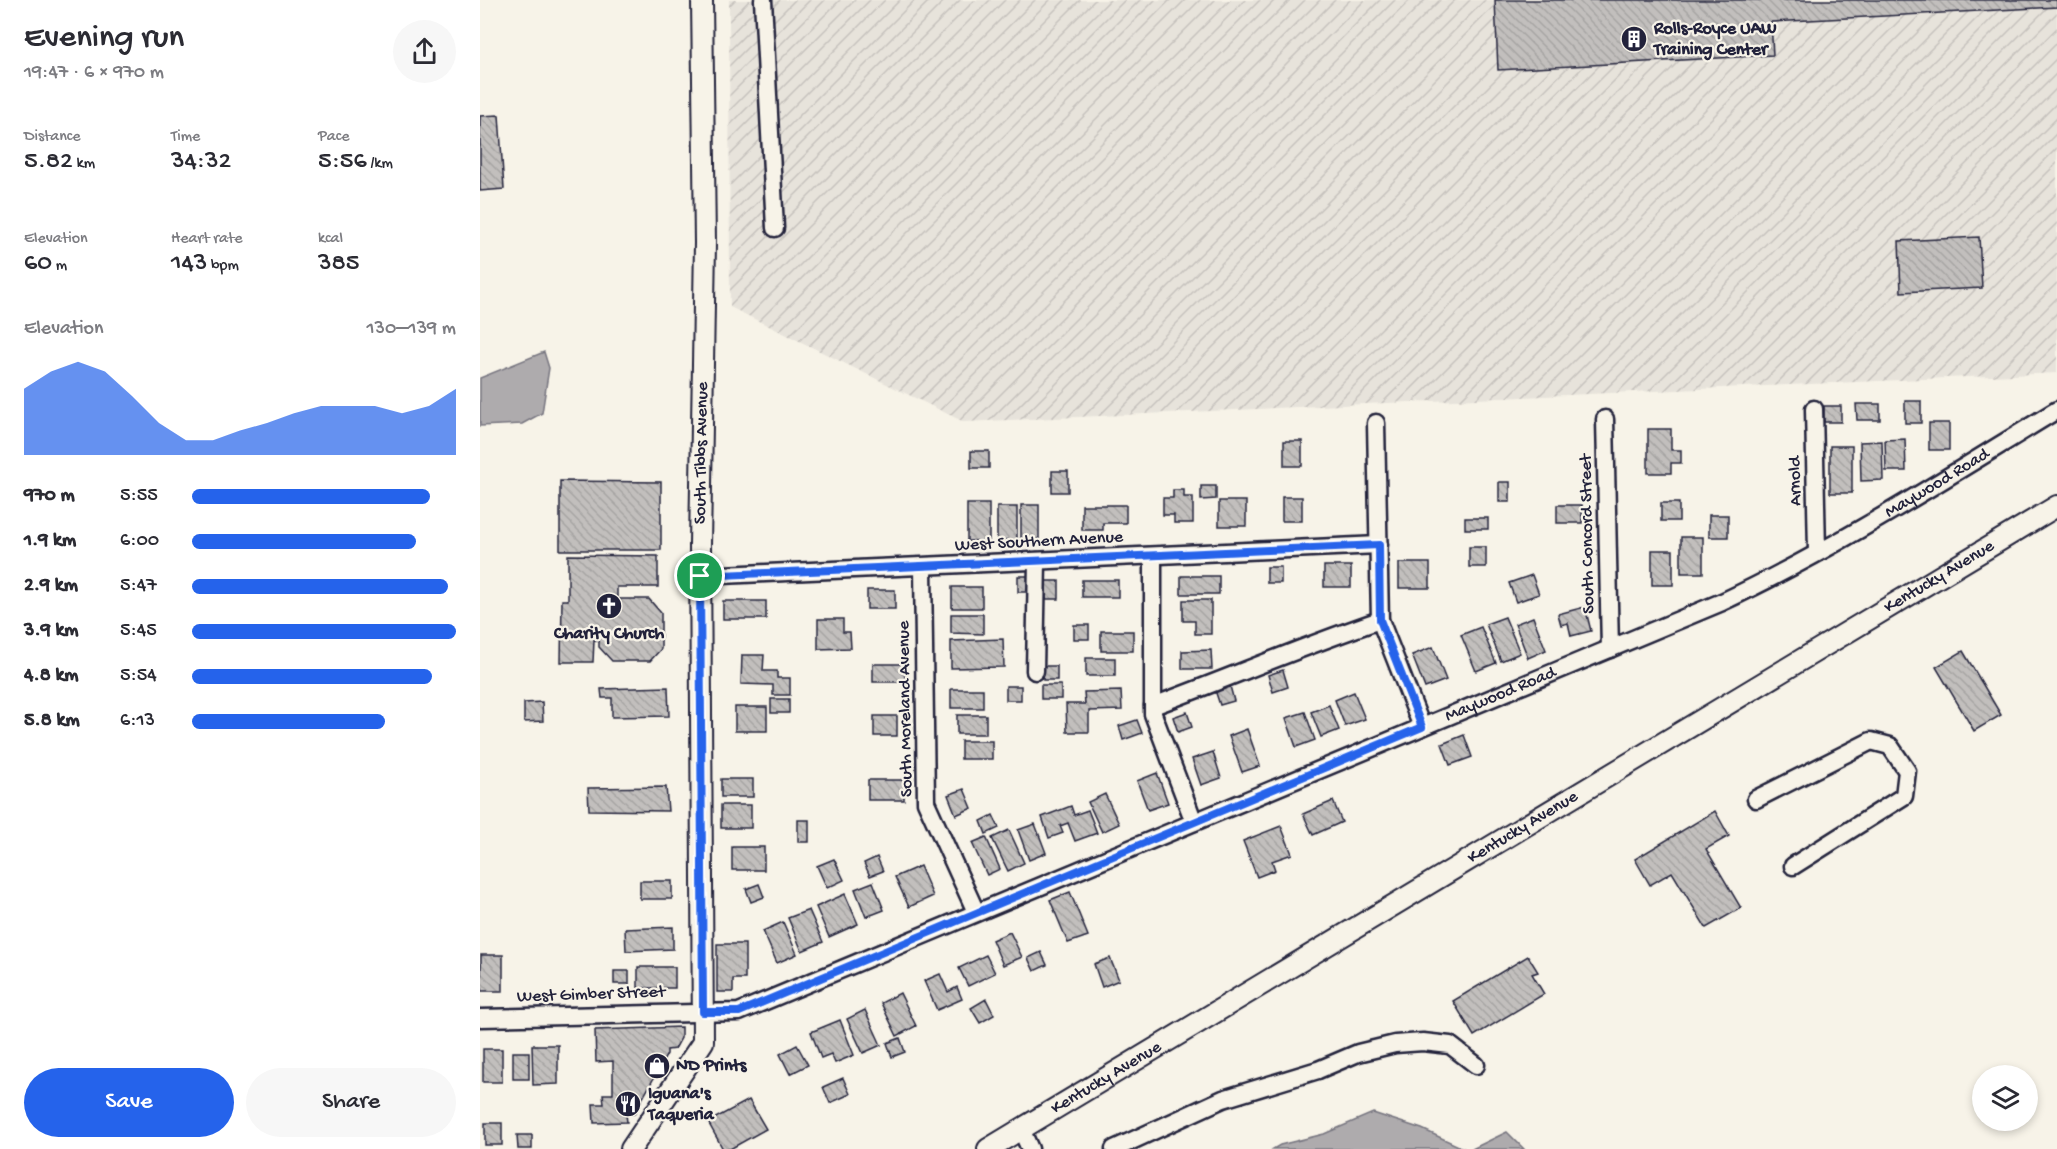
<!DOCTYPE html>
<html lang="en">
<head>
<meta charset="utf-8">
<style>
  :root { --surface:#fff; --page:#f7f7f7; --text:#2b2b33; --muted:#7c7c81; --accent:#2563eb }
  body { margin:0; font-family:"Gochi Hand",sans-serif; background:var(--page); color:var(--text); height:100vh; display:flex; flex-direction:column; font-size:22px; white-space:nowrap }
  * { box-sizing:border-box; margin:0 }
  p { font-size:20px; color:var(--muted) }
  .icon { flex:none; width:33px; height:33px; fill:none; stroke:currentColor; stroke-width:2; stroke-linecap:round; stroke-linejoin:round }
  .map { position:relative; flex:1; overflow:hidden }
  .details { display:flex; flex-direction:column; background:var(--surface); width:480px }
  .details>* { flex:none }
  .buttons { position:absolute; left:1492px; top:1065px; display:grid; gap:12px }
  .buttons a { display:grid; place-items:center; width:66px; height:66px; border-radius:50%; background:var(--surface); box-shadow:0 3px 9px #0003; font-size:30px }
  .pin { position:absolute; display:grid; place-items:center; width:51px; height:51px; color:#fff; margin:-26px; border:3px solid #fff; border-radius:50%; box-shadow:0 2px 6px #0007 }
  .round { display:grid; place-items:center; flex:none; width:63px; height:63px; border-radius:32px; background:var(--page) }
  .overview { display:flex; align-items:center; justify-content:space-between; height:102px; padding:0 24px }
  h1 { font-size:33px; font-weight:600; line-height:45px }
  .metrics { display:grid; grid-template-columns:repeat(3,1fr); gap:9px; height:102px; padding:6px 24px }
  .metrics div { display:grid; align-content:center }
  .metrics b { font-size:26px; font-weight:600 }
  .metrics small { font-size:16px; font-weight:400 }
  .metrics p { font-size:16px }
  .chart { height:168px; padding:12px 24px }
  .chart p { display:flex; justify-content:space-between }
  .chart svg { width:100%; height:108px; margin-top:6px; fill:var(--accent); opacity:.7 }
  .primary-button { display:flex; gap:12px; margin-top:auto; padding:12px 24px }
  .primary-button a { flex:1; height:69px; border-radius:36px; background:var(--accent); color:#fff; font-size:24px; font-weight:600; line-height:69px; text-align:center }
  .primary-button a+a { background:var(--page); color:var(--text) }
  ul { padding:0 24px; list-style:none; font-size:20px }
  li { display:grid; grid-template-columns:96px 72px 1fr; align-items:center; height:45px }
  li i { height:15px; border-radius:8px; background:var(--accent) }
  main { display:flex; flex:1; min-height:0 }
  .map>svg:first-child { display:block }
</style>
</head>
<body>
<main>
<section class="details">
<div class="overview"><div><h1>Evening run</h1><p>19:47 · 6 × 970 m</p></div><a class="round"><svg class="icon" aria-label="share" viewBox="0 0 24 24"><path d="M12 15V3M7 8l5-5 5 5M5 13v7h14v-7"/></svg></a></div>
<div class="metrics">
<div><p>Distance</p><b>5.82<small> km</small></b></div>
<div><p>Time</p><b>34:32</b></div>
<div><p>Pace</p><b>5:56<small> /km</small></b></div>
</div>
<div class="metrics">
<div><p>Elevation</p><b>60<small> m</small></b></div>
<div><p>Heart rate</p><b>143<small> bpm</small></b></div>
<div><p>kcal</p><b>385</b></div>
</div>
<div class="chart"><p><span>Elevation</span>130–139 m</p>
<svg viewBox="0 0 160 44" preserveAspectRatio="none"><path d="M0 44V17L10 10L20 6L30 10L40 20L50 31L60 38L70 38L80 34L90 31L100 27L110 24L120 24L130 24L140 27L150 24L160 17V44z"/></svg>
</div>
<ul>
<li><b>970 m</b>5:55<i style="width:90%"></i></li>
<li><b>1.9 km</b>6:00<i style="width:85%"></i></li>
<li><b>2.9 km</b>5:47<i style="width:97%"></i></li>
<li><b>3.9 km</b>5:45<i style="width:100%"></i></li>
<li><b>4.8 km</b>5:54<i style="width:91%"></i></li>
<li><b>5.8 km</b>6:13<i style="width:73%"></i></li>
</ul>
<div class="primary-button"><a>Save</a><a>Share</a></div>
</section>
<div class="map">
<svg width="1577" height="1149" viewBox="0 0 1577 1149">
  <defs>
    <pattern id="industrial-furrows" width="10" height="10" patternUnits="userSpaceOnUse" patternTransform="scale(1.5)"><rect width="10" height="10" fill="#e7e3db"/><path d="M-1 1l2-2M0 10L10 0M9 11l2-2" fill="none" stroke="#c6c2bd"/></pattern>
    <pattern id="building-back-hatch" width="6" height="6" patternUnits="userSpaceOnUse" patternTransform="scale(1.5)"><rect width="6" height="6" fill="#c2bfbd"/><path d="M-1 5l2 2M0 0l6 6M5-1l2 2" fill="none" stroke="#a6a4a3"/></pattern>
  </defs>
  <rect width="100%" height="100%" fill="#f7f3e8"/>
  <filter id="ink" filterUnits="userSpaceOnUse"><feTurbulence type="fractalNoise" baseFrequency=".0167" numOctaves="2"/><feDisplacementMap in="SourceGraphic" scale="12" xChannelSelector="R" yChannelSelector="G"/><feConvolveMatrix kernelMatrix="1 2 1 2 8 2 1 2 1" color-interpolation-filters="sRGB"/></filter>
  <g filter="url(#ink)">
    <polygon fill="url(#industrial-furrows)" points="249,0 1577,0 1577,373 484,422 250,307"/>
    <g fill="#aeabad" stroke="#76747f" stroke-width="1.5">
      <polygon points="64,352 69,368 62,413 42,424 0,426 0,378"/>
      <polygon points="893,1113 942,1129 985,1149 793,1149 800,1145 844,1134"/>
      <polygon points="1027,1132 1044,1149 992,1149"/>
    </g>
    <g fill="url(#building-back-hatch)" stroke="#22223b" stroke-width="1.5">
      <polygon points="1015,0 1577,0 1577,7 1291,22 1293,55 1018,70"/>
      <polygon points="19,115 24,189 0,191 0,116"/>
      <polygon points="1499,237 1502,288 1421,292 1419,241"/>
      <rect x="1425" y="401" width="16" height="22"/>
      <polygon points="1376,404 1400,404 1400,420 1377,420"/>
      <rect x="1344" y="406" width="17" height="16"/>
      <rect x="1449" y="423" width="20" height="27"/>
      <polygon points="1168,429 1191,429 1191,450 1201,450 1201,463 1191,463 1191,473 1168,473"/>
      <polygon points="1425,439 1426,471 1406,471 1405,440"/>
      <rect x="804" y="441" width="18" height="25"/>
      <polygon points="1402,441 1403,480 1381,481 1380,442"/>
      <rect x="1350" y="446" width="22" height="47"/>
      <rect x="491" y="451" width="18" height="17"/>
      <rect x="572" y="471" width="16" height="21"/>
      <polygon points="80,481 181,482 181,550 80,550"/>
      <rect x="1019" y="482" width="11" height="20"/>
      <polygon points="721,486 736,486 736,499 721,500"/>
      <polygon points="693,490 704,490 704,497 713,497 713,523 694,523 694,515 683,515 683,498 693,498"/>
      <rect x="802" y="497" width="20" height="24"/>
      <rect x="739" y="501" width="27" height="25"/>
      <rect x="1181" y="503" width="18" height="18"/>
      <rect x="487" y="504" width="22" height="37"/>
      <rect x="541" y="505" width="18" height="34"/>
      <polygon points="602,505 646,505 646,523 623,523 623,530 602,530"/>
      <rect x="1077" y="505" width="25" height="18"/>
      <rect x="517" y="507" width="20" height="33"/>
      <rect x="1229" y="515" width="19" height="22"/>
      <rect x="985" y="518" width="23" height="11"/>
      <rect x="1201" y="537" width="22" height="36"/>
      <rect x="989" y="547" width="17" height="20"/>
      <rect x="1172" y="550" width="21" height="35"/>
      <polygon points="88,555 178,556 178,587 137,587 137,599 169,599 181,613 181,649 170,661 132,661 119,647 119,641 114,640 113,662 81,662 82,600 88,600"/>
      <rect x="919" y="563" width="31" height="25"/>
      <rect x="844" y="566" width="27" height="21"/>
      <rect x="787" y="567" width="14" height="16"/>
      <polygon points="1052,575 1059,594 1036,602 1029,583"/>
      <rect x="538" y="576" width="12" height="16"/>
      <rect x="701" y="576" width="38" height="18"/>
      <rect x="602" y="580" width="36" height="17"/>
      <rect x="566" y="581" width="13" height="18"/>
      <rect x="472" y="587" width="30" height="21"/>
      <rect x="387" y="590" width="28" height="19"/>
      <polygon points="703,600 731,600 731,634 715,634 715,621 703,621"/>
      <rect x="243" y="601" width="43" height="18"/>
      <polygon points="1105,607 1111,631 1091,636 1088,623 1081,625 1078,614"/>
      <polygon points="471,614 503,614 503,634 471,633"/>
      <polygon points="1025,617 1040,653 1021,661 1006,624"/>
      <polygon points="1053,617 1066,650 1048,658 1035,624"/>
      <polygon points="338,619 363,619 363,632 370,632 371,648 338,649"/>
      <rect x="594" y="625" width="15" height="14"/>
      <polygon points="1001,627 1016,663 996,671 981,635"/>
      <rect x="621" y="631" width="32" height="20"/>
      <polygon points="523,639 524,667 471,668 471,641"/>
      <polygon points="953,647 966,680 945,688 932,655"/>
      <polygon points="731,650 732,669 702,669 702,651"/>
      <polygon points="1483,651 1521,715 1494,731 1456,667"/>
      <polygon points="262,655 284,655 283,671 297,671 297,678 310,678 310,695 293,695 293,685 261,684"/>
      <rect x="606" y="658" width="29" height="18"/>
      <rect x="393" y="664" width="32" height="18"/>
      <rect x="563" y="666" width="14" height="14"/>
      <polygon points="803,670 808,687 793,692 788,675"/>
      <rect x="561" y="685" width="20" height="14"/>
      <rect x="526" y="686" width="15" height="14"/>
      <polygon points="750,686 754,701 740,705 735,690"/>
      <polygon points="188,687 189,716 132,717 132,698 122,698 121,689"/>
      <rect x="471" y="689" width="32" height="19"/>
      <polygon points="641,691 642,710 609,711 609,732 587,732 586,704 605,704 604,692"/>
      <polygon points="874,692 885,719 865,726 855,700"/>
      <rect x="291" y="699" width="18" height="14"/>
      <polygon points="62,702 63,721 44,722 44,703"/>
      <polygon points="849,705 859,730 841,737 831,712"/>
      <rect x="255" y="707" width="32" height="24"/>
      <polygon points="707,712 712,727 698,732 693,717"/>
      <polygon points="825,712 835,740 816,747 806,718"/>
      <rect x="477" y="715" width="29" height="19"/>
      <rect x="394" y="716" width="23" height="20"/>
      <polygon points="657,720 662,733 643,740 639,726"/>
      <polygon points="767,729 780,766 762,772 749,736"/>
      <polygon points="984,735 992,757 970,765 962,744"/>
      <rect x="481" y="741" width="31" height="18"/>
      <polygon points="733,752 741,778 721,785 712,759"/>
      <polygon points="677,773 688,803 668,810 657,781"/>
      <rect x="241" y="779" width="32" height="18"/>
      <rect x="388" y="780" width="36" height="20"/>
      <polygon points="186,787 188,811 109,810 108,788"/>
      <polygon points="484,789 492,808 476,815 468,795"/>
      <polygon points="625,794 639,824 622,832 608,802"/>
      <polygon points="853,801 862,822 833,835 823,814"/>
      <rect x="241" y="805" width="30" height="23"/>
      <polygon points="591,806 594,815 608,810 617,833 595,841 588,823 580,826 583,833 569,838 562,817"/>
      <polygon points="1235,811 1249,836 1226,849 1261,908 1226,928 1192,872 1170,885 1155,859"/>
      <polygon points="513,815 519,828 506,834 501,821"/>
      <rect x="318" y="820" width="11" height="22"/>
      <polygon points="555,824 566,853 549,860 538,830"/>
      <polygon points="801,826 812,854 792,861 795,870 777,877 763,841"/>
      <polygon points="529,830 544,863 528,871 512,838"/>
      <polygon points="506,837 520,869 507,875 492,843"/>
      <rect x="252" y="847" width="32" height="23"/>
      <polygon points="397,857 403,871 390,876 384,863"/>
      <polygon points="354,859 364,880 347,888 337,866"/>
      <polygon points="440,866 453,896 429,907 415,877"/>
      <rect x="160" y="881" width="32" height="18"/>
      <polygon points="393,882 404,910 386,917 375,889"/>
      <polygon points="279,884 284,897 271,902 266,889"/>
      <polygon points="590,892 608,936 588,943 570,900"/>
      <polygon points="365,894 378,924 349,937 336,907"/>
      <polygon points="329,910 343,942 322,951 308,918"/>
      <polygon points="303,922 317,954 297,963 283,931"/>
      <polygon points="193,927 193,949 146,951 145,929"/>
      <polygon points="530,932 542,957 523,965 512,940"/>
      <polygon points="237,944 265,944 265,979 253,979 253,992 237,992"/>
      <polygon points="561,952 567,965 554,971 548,958"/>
      <rect x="1" y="955" width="22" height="36"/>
      <polygon points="506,955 515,973 488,986 479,968"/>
      <polygon points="1048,956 1058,972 1052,974 1064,994 994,1036 973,1001"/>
      <polygon points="630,958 639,980 622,987 614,964"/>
      <rect x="158" y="967" width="37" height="21"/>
      <rect x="134" y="971" width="15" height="13"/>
      <polygon points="460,974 468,992 477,987 482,999 457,1010 444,981"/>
      <polygon points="420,993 436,1026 417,1036 401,1003"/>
      <polygon points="506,999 514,1015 500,1023 491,1008"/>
      <polygon points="385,1010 401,1045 383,1053 367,1019"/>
      <polygon points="360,1020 374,1055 355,1063 351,1054 341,1058 331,1032"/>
      <polygon points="201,1027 201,1038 195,1049 187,1050 187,1054 154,1114 146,1114 147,1122 114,1123 113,1104 124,1104 123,1094 133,1094 133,1061 116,1062 115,1030"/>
      <polygon points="420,1038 425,1052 412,1057 407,1043"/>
      <polygon points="52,1045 78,1045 78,1084 53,1085"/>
      <polygon points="317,1045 328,1065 310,1074 300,1054"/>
      <rect x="3" y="1049" width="19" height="33"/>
      <rect x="33" y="1052" width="16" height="27"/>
      <polygon points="363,1078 370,1094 350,1103 343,1087"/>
      <polygon points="269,1100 286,1129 250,1149 243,1149 228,1122"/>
      <rect x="5" y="1123" width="17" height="22"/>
      <polygon points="37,1135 52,1135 52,1149 38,1149"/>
    </g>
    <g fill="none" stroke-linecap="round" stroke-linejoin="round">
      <defs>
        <g id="minor">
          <polyline points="283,0 295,228"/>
          <polyline points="1334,409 1337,552"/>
          <polyline points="1125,419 1130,649"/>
          <polyline points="896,423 900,620 942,727"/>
          <polyline points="673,556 673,714 714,822"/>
          <polyline points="443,567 446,802 496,912"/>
          <polyline points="220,576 899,545"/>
          <polyline points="555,671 557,561"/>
          <path d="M673,706C749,678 823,646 900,620"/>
          <polyline points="1276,799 1391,741 1410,746 1427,771 1424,796 1313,866"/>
          <path id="s1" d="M0,1018L259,1012L1242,602C1359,547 1467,477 1577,410"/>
          <polyline points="541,1129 550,1149"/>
          <polyline points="634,1149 743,1099 838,1070 878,1053 915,1044 943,1042 970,1045 996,1065"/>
        </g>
        <g id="major">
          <path id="s2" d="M151,1149L223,1042L220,545L225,243L222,0"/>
          <path id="s3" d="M508,1149L1577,506"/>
        </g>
      </defs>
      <use href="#minor" stroke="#22223b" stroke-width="21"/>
      <use href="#major" stroke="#22223b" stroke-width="24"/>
      <use href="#minor" stroke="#f7f3e8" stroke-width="16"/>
      <use href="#major" stroke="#f7f3e8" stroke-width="20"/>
    </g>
  </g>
  <g fill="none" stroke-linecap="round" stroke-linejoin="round" filter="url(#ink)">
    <defs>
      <polygon id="route" points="899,545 900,620 942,727 259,1012 223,1012 220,576"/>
    </defs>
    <use href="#route" stroke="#fff" stroke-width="12"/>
    <use href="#route" stroke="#2563eb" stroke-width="8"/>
  </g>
  <defs>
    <symbol id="building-disc" viewBox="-11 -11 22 22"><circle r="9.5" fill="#22223b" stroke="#f7f3e8"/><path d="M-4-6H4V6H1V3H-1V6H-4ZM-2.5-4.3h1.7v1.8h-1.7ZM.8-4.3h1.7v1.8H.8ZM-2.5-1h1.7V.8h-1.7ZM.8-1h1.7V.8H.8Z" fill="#fff"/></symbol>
    <symbol id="church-disc" viewBox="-11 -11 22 22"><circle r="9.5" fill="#22223b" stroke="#f7f3e8"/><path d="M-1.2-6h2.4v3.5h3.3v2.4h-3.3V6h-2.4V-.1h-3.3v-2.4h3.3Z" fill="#fff"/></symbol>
    <symbol id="shop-disc" viewBox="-11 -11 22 22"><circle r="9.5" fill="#22223b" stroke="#f7f3e8"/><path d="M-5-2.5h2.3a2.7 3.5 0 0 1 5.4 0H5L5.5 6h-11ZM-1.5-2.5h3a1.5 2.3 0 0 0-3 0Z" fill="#fff"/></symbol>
    <symbol id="restaurant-disc" viewBox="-11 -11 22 22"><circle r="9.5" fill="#22223b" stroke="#f7f3e8"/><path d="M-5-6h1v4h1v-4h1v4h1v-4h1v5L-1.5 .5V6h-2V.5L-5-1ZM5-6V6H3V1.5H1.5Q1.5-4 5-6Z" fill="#fff"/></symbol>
  </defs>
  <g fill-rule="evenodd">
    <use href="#building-disc" x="1139" y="24" width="30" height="30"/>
    <use href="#church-disc" x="114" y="591" width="30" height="30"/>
    <use href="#shop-disc" x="162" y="1051" width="30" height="30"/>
    <use href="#restaurant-disc" x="133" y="1089" width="30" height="30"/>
  </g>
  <g text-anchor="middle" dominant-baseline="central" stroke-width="4.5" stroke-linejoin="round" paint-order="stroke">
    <g font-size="18" font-weight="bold" fill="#22223b" stroke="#f7f3e8" text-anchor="start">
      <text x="1174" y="29">Rolls-Royce UAW<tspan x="1174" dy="21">Training Center</tspan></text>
      <text x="129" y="634" text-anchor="middle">Charity Church</text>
      <text x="196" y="1066">ND Prints</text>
      <text x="168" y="1094">Iguana's<tspan x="168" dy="21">Taqueria</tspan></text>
    </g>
    <g font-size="18" fill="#22223b" stroke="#f7f3e8">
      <text stroke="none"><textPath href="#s2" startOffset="718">South Tibbs Avenue</textPath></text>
      <text transform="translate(1316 481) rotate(-91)">Arnold</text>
      <text stroke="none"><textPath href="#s1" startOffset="1570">Maywood Road</textPath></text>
      <text transform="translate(1108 534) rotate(-91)">South Concord Street</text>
      <text transform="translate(559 542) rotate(-3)">West Southern Avenue</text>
      <text stroke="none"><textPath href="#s3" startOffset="1110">Kentucky Avenue</textPath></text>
      <text stroke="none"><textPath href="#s1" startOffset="1084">Maywood Road</textPath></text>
      <text transform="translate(426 709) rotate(-91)">South Moreland Avenue</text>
      <text stroke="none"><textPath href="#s3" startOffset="624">Kentucky Avenue</textPath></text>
      <text transform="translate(111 995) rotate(-2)">West Gimber Street</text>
      <text stroke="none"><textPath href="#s3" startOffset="138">Kentucky Avenue</textPath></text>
    </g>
  </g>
</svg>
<div class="buttons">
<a><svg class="icon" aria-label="layers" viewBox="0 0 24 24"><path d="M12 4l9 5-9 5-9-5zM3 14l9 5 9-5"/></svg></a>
</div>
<div class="pin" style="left:220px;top:576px;background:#1e9e55"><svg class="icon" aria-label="arrive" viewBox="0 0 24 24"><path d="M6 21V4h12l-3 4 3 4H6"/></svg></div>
</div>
</main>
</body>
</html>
